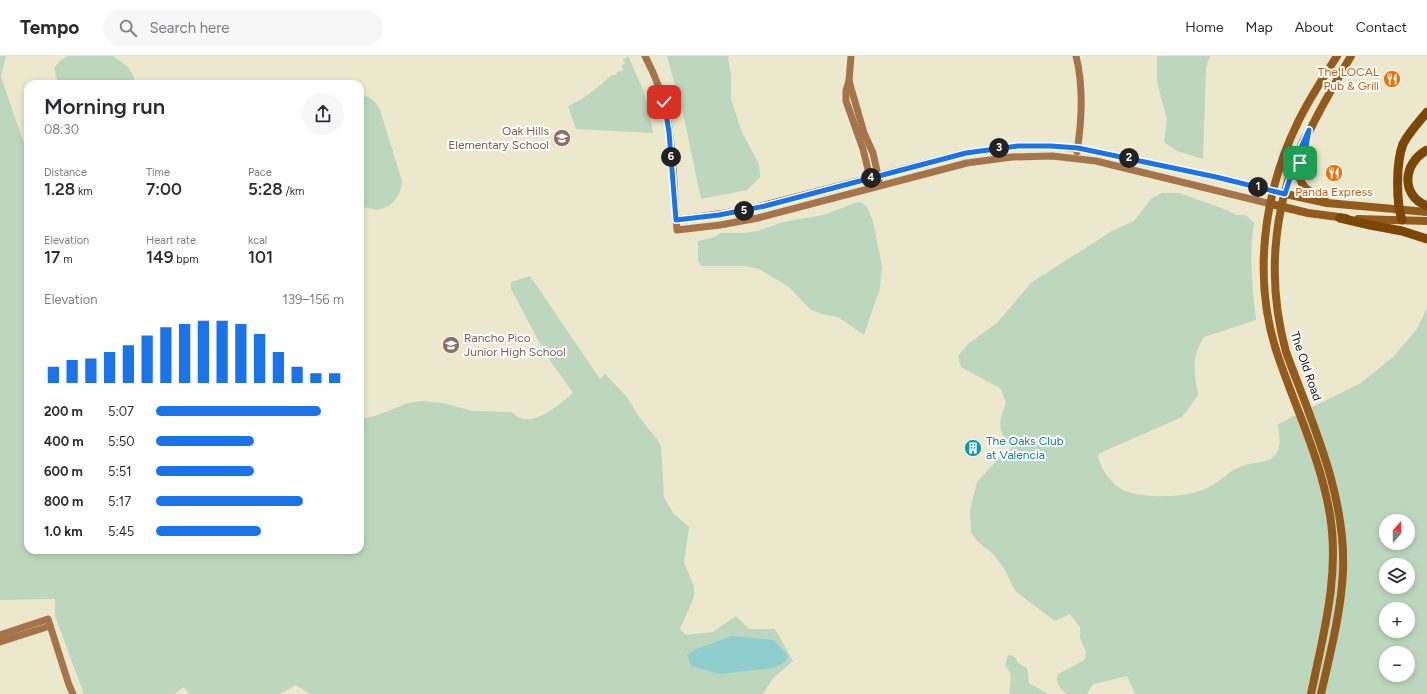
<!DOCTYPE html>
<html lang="en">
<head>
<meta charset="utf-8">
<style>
  :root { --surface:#fff; --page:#f7f7f7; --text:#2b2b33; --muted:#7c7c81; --line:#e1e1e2; --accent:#1a73e8 }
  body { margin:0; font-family:Figtree,sans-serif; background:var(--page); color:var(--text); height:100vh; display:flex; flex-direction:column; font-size:15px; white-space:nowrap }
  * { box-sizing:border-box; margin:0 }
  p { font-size:13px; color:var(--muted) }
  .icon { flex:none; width:22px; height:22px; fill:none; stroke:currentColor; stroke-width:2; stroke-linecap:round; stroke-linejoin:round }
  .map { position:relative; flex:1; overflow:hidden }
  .side { position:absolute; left:24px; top:24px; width:340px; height:474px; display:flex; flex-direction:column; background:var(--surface); border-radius:12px; box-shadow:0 2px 6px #0003 }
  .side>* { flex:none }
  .needle { width:26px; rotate:20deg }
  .buttons { position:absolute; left:1379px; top:458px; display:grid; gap:8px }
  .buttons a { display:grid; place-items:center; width:36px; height:36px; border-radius:50%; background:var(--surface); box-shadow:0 2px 6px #0003; font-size:20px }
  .pin { position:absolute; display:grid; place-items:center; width:34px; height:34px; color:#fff; margin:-17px; border-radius:8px; box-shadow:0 2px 6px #0006 }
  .km { position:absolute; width:20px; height:20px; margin:-10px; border-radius:50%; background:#222; color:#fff; font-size:11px; line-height:20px; text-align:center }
  .round { display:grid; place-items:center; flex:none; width:42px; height:42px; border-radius:21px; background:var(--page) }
  .headline { display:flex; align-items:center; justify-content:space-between; height:68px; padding:0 20px }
  h1 { font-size:22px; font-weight:600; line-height:30px }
  .stats { display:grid; grid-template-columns:repeat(3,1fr); gap:6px; height:68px; padding:4px 20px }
  .stats div { display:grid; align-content:center }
  .stats b { font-size:17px; font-weight:600 }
  .stats small { font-size:11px; font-weight:400 }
  .stats p { font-size:11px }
  .chart { height:112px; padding:8px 20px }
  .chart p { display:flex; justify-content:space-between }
  .chart svg { width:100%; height:72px; margin-top:4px; stroke:var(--accent); stroke-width:6 }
  ul { padding:0 20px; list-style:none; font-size:13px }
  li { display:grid; grid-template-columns:64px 48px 1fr; align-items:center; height:30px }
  li i { height:10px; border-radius:5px; background:var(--accent) }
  header { display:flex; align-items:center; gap:24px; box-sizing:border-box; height:56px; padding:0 20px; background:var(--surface); border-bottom:1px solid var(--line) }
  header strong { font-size:19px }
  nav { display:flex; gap:22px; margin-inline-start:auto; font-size:14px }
  .search { width:280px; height:36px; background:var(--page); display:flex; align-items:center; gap:10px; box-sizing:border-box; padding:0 14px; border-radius:22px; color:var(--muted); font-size:15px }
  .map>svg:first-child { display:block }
</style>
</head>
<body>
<header>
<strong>Tempo</strong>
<div class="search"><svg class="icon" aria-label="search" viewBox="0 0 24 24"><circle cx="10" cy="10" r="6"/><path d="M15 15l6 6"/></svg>Search here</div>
<nav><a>Home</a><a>Map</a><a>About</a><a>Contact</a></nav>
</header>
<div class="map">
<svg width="1427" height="638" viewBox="0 0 1427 638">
  <rect width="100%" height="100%" fill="#ece8ce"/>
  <g fill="#bcd7bd" fill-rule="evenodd">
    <path d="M0,0H6L1,21L28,99V494H360V363L375,360L408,347L422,345L442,347L462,352L472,355L512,356C529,376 559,349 573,337L545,297L511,233V226L530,220L600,323L605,318L627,341L639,361L657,383L661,390L664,442L674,458L689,471L684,507L694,530V541L680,573L686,579L713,576L736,560L749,573H775L793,605L773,622L763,638H310L296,629L280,638H189L184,631L174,638H84L55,560V543L0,544Z"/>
    <polygon points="68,0 113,0 128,11 134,21 134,28 58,28 54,12 61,4"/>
    <path d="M628,0L642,31L650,58L653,77L576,73L568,50C585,43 599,30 612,19H615L619,15H622L623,13L621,10L625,7L623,4Z"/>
    <polygon points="667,0 729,0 728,2 731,19 731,43 741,74 759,108 760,121 747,134 701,143 684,62"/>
    <polygon points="1157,0 1210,0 1206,11 1203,103 1177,95 1164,86 1167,64 1157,26"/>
    <path d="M360,38C370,41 376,45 380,54L402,125C401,147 381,161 361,149L362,153H360Z"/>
    <path d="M1162,137H1179L1227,154L1236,159H1243L1247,160L1254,167C1249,199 1252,231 1256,264L1204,281C1190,304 1195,315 1198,339L1182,361L1100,397L1098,400C1101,414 1112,429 1125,435C1147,443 1189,442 1209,431C1220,426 1229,415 1240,411C1247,407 1266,407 1272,402C1283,394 1279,379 1278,368L1361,327L1394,300L1417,273L1427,252V638H1135L1127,620L1094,628L1091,631L1087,638H1066C1061,633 1054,626 1058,618L1081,606L1085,603L1086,595L1080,582V571L1075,565L1070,558L1055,565L1015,535L1004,512L993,498L977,485L971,476L970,454L977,426L1006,395L1012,392C997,374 998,367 1006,347L1001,333L961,311L958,300L969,287L997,267L1032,226L1112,175L1134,165L1151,143ZM1386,465H1408V487H1386ZM1386,509H1408V531H1386ZM1386,553H1408V575H1386ZM1386,597H1408V619H1386Z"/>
    <polygon points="858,146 863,147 868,153 874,169 882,211 880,232 864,279 838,261 822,258 811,254 789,231 759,213 746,210 701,210 698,205 698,185 715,181 720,177 744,177 758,175 783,166 823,159"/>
    <path d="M1008,599L1015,601L1018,607L1027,612L1029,627L1048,638H1009C1010,628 1014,617 1005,610Z"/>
  </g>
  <polygon fill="#90cece" points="732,580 774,584 788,600 785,606 774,612 719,618 691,610 687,599 696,593"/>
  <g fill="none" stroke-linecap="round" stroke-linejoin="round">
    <g stroke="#a4754a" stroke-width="7">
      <path d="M645,0C655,19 663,39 667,60C674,97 674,136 677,174L720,169L758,162L967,107L1012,101L1052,100L1096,105L1271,148"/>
      <polyline points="851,0 849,25 846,34 846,45 863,93 871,126"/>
      <path d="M1076,0C1084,32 1082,64 1077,96"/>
      <polyline points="849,25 864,77 873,97 879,124"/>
      <polyline points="676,164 745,154 966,97 1018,90 1051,90 1088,94 1216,121 1274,135"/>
      <polyline points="0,579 48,563 69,629 73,638"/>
      <polyline points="0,586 50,570"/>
    </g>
    <g stroke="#925a1c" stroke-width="8">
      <path d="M1302,100C1294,122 1302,137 1325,141"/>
      <polyline points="1281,137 1327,147 1427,156"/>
      <polyline points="1271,148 1308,157 1346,162"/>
      <polyline points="1358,163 1427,165"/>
      <path d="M1311,638C1323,579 1340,520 1330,459C1321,404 1296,353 1278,300C1252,224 1263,138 1298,66C1309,43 1323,22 1337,0"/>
      <path d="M1321,638C1330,598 1341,557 1343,515C1346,438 1312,367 1286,296C1267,227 1272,154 1302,88C1304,82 1308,77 1311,72C1323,47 1337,24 1351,0"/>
    </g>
    <g stroke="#7a4707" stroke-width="9">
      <path d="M1427,94C1403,107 1400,139 1427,150"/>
      <polyline points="1340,162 1370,169 1402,175 1427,183"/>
      <path d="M1402,164C1396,146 1396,106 1403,88C1409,76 1419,66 1427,56"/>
    </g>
  </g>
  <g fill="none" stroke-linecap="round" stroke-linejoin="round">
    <defs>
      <polyline id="route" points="664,46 669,76 676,164 719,159 765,150 966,97 1018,90 1051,90 1078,92 1216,121 1285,138 1298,98 1309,74 1306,91 1300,107"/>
    </defs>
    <use href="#route" stroke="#fff" stroke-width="8"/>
    <use href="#route" stroke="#1a73e8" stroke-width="5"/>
  </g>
  <defs>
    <symbol id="restaurant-disc" viewBox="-11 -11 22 22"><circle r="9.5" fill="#e8710a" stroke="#fff"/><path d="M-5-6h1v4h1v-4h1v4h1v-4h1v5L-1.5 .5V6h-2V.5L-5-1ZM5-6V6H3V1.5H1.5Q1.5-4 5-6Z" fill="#fff"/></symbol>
    <symbol id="school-disc" viewBox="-11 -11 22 22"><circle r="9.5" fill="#8d6e63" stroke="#fff"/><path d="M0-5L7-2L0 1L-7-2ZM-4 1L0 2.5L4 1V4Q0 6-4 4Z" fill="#fff"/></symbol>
    <symbol id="building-disc" viewBox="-11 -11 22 22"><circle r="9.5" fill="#0f9aa8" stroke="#fff"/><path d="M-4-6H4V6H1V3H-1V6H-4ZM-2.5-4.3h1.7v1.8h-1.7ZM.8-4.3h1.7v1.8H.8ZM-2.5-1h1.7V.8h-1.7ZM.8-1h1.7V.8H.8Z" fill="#fff"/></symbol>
  </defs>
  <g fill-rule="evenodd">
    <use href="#restaurant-disc" x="1382" y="13" width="20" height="20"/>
    <use href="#school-disc" x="552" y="72" width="20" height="20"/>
    <use href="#restaurant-disc" x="1324" y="107" width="20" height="20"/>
    <use href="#school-disc" x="441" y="279" width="20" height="20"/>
    <use href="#building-disc" x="963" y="382" width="20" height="20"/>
  </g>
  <g text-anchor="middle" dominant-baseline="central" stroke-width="4" stroke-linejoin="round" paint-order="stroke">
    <g font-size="12" fill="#c56008" stroke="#fff" text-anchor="end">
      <text x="1379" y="16">The LOCAL<tspan x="1379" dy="14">Pub &amp; Grill</tspan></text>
      <text x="1334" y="136" text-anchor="middle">Panda Express</text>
    </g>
    <g font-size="12" fill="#785e54" stroke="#fff" text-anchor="end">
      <text x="549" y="75">Oak Hills<tspan x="549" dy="14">Elementary School</tspan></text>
      <text x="464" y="282" text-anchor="start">Rancho Pico<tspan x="464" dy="14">Junior High School</tspan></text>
    </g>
    <g font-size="12" fill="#0f0d05" stroke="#fff">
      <text transform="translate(1306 310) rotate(71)">The Old Road</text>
    </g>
    <g font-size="12" fill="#0d838f" stroke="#fff" text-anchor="start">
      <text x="986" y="385">The Oaks Club<tspan x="986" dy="14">at Valencia</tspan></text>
    </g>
  </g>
</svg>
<div class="buttons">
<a><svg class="needle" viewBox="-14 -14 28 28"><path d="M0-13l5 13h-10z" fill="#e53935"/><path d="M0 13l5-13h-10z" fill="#7c7c81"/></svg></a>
<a><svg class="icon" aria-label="layers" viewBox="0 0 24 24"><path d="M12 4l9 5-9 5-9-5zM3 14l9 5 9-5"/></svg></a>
<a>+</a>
<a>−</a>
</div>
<div class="pin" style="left:1300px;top:107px;background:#1e9e55"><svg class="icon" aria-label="arrive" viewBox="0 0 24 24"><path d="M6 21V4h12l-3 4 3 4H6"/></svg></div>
<div class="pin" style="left:664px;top:46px;background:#d93025"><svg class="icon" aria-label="check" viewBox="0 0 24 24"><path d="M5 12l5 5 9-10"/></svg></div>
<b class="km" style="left:1258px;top:131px">1</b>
<b class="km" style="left:1129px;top:102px">2</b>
<b class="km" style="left:999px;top:92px">3</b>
<b class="km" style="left:871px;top:122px">4</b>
<b class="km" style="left:744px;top:155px">5</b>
<b class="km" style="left:671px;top:101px">6</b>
<section class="side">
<div class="headline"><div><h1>Morning run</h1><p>08:30</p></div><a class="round"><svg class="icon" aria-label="share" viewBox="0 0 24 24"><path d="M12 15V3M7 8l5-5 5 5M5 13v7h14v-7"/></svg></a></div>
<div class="stats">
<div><p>Distance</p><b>1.28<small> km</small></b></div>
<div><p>Time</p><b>7:00</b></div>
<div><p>Pace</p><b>5:28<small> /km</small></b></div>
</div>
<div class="stats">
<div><p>Elevation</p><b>17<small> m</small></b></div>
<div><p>Heart rate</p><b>149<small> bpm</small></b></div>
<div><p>kcal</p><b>101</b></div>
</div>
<div class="chart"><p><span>Elevation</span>139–156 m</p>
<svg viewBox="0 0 160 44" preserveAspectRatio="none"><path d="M5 44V34M15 44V30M25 44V29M35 44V25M45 44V21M55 44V15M65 44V10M75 44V8M85 44V6M95 44V6M105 44V8M115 44V14M125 44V25M135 44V34M145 44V38M155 44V38"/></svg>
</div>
<ul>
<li><b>200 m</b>5:07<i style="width:88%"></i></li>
<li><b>400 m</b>5:50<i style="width:52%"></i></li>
<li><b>600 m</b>5:51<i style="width:52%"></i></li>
<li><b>800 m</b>5:17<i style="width:78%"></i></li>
<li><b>1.0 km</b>5:45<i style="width:56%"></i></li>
</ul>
</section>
</div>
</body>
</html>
